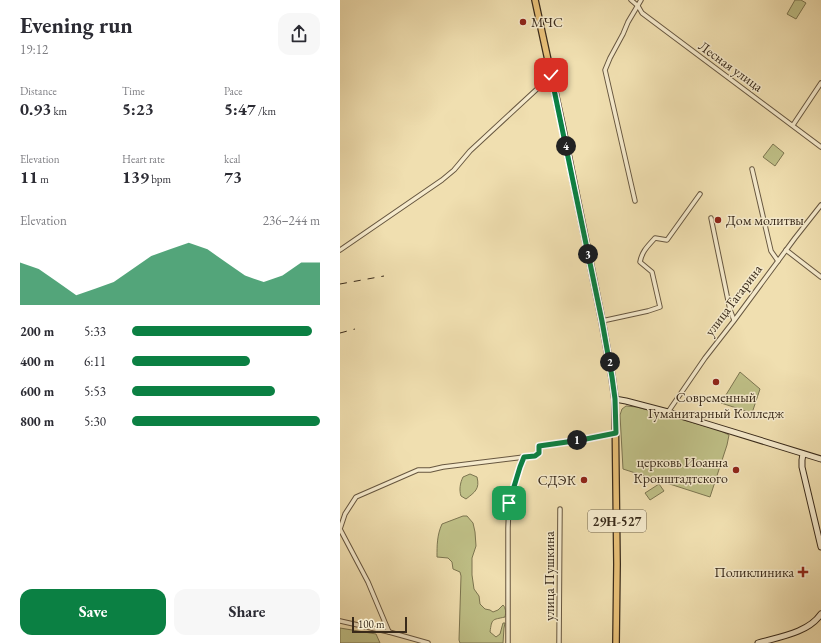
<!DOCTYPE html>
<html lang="en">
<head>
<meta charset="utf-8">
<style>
  :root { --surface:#fff; --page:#f7f7f7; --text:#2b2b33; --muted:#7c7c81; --accent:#0b8043 }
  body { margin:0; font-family:"EB Garamond",serif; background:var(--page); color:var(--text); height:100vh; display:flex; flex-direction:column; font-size:15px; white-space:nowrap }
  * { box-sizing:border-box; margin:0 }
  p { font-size:13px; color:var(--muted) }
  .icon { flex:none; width:22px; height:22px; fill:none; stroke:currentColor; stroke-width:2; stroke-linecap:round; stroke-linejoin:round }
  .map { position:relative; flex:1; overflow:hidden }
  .panel { display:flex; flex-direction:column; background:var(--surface); width:340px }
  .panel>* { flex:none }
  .scale { position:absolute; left:12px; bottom:10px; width:55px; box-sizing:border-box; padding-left:4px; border:2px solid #392a1a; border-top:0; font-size:11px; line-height:14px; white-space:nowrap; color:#392a1a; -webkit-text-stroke:3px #f5eacc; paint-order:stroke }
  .pin { position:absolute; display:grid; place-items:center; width:34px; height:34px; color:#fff; margin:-17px; border-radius:8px; box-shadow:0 2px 6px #0006 }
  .km { position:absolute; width:20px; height:20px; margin:-10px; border-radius:50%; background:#222; color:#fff; font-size:11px; line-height:20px; text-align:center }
  .round { display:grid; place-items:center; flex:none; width:42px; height:42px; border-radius:12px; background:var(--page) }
  .summary { display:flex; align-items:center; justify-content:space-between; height:68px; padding:0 20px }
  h1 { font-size:22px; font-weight:700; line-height:30px }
  .stats { display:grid; grid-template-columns:repeat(3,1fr); gap:6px; height:68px; padding:4px 20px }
  .stats div { display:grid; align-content:center }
  .stats b { font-size:17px; font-weight:700 }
  .stats small { font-size:11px; font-weight:400 }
  .stats p { font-size:11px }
  .chart { height:112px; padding:8px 20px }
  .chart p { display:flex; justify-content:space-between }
  .chart svg { width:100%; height:72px; margin-top:4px; fill:var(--accent); opacity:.7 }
  .button { display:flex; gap:8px; margin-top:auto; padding:8px 20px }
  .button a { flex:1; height:46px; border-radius:12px; background:var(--accent); color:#fff; font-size:16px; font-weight:700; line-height:46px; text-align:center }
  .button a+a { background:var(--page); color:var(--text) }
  ul { padding:0 20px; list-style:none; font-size:13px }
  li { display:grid; grid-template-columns:64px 48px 1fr; align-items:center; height:30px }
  li i { height:10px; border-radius:5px; background:var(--accent) }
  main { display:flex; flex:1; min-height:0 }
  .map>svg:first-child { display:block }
</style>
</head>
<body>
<main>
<section class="panel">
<div class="summary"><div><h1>Evening run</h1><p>19:12</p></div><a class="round"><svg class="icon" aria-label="share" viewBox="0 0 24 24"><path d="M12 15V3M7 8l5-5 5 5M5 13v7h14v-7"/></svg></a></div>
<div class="stats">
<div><p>Distance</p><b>0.93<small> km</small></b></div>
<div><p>Time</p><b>5:23</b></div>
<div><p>Pace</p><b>5:47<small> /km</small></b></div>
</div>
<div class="stats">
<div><p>Elevation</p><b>11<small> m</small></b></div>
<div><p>Heart rate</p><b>139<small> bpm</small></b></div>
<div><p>kcal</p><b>73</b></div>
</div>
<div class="chart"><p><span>Elevation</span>236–244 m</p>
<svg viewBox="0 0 160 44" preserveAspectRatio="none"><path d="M0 44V18L10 22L20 30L30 38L40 34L50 30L60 22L70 14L80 10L90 6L100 10L110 18L120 26L130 30L140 26L150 18L160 18V44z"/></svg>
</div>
<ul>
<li><b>200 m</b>5:33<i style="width:96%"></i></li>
<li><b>400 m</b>6:11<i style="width:63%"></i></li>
<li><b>600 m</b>5:53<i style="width:76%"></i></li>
<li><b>800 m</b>5:30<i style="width:100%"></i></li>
</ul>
<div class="button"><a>Save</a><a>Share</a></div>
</section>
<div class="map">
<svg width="481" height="643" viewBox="0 0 481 643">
  <rect width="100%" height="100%" fill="#f0dfb0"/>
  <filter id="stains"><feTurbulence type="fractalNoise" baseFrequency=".005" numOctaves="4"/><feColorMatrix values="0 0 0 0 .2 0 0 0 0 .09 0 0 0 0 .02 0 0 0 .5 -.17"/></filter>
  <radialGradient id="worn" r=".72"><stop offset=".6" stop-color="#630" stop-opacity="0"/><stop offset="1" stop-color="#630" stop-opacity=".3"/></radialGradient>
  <g fill="#bfc087" stroke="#7c7550">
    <polygon points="455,0 461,0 466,3 456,19 447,14"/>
    <polygon points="433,144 444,153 435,166 423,157"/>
    <polygon points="400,372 420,389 412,413 381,403"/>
    <polygon points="286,406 297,407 379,430 389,435 387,445 370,497 283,469 280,415 282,409"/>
    <path d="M130,474L137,477C140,489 135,492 126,499L121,496C119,490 120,483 123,477Z"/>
    <polygon points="319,484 324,491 310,500 305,493"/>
    <path d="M123,516H127L133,523L135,532L136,546L132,558V575L134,589L139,596L140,604L145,609L150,610L153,612L158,610L163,605C166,608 166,613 165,617C152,620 152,618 150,632L156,637L160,634L163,623H165L164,628L163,643H120L119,640L121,576L120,572L113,569L112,562L108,558L97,557C97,545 97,535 102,524Z"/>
    <polygon points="0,628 36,634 40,643 0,643"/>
  </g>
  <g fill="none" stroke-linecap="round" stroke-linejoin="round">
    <defs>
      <g id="street">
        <polyline points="291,0 298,6 302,13 326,31 481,147"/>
        <polyline points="453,125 481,83"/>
        <polyline points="412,169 431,251 438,261"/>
        <polyline points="295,201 265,70 270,58 283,34 288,22 301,0"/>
        <polyline points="371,218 390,310 394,320"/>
        <polyline points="0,250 102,180 114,170 130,151 197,89 201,87 213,84"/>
        <polyline points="446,250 481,277"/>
        <path d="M262,321L308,311L320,307L312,272L300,262C302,251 308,246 315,238L327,240L360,194"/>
        <polyline points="328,412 365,358 393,322 455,238 481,205"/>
        <polyline points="0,621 49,632 88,643"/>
        <polyline points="49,632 28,582 0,529 5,514 16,497 78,470 90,470 103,467 184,457"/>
        <polyline points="168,643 168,528 169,503 180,467 184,457 195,456 199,453 199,446 241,439 276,433"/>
        <polyline points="219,643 220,509"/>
      </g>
      <g id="secondary">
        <polyline points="275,399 286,401 328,412 481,459"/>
        <polyline points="463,454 462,460 462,467 481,547"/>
        <path d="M418,643C439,637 468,633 481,614"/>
      </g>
      <polyline id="primary" points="195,0 222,125 262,321 272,377 275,399 277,564 276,643"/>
    </defs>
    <use href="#street" stroke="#675740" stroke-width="5.5"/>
    <use href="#secondary" stroke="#392a1a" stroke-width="7"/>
    <use href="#primary" stroke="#392a1a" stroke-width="8"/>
    <use href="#street" stroke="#f5eacc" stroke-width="3.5"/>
    <use href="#secondary" stroke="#f5eacc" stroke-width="5"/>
    <use href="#primary" stroke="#e8c078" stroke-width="5.5"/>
    <g stroke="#392a1a" stroke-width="1" stroke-dasharray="7 7" stroke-linecap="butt">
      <polyline points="0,284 44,276"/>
      <polyline points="0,333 15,329"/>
    </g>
  </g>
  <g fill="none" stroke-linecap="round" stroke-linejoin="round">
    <defs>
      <polyline id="route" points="169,503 180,467 184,457 195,456 199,453 199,446 241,440 276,433 275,399 272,377 262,321 211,75"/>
    </defs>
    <use href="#route" stroke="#fff" stroke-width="8"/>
    <use href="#route" stroke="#0b8043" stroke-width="5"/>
  </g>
  <g fill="#8f2418" stroke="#f5eacc" stroke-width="1.5">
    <circle cx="183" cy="22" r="4"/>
    <circle cx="378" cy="220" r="4"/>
    <circle cx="376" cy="382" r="4"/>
    <circle cx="396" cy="470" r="4"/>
    <circle cx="244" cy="480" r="4"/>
    <path d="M461 566h4v4h4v4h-4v4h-4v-4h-4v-4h4z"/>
  </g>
  <g text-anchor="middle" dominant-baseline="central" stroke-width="3" stroke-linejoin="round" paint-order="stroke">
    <rect fill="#f5eacc" stroke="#71644f" stroke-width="1" x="248" y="510" width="58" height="22" rx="3"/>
    <g font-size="13" font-weight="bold" fill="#392a1a">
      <text x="277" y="521">29Н-527</text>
    </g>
    <g font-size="14" fill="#392a1a" stroke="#f5eacc" text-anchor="end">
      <text x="191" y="22" text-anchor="start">МЧС</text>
      <text x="386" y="220" text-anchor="start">Дом молитвы</text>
      <text x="376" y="397" text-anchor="middle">Современный<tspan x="376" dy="16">Гуманитарный Колледж</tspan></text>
      <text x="388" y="462">церковь Иоанна<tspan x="388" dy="16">Кронштадтского</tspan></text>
      <text x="236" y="480">СДЭК</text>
      <text x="454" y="572">Поликлиника</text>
    </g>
    <g font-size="14" fill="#392a1a" stroke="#f5eacc">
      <text transform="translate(391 66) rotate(36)">Лесная улица</text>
      <text transform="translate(393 300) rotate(-53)">улица Гагарина</text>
      <text transform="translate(209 576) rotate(-90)">улица Пушкина</text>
    </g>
  </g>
  <rect width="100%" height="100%" filter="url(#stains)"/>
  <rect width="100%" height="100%" fill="url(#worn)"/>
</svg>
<div class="scale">100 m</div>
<div class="pin" style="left:169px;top:503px;background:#1e9e55"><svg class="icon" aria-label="arrive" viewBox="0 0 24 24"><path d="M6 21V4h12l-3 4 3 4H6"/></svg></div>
<div class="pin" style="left:211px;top:75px;background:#d93025"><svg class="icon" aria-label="check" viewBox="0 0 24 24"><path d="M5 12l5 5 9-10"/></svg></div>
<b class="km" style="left:237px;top:440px">1</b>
<b class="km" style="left:270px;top:362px">2</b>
<b class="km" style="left:248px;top:254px">3</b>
<b class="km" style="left:226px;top:146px">4</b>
</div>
</main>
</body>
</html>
